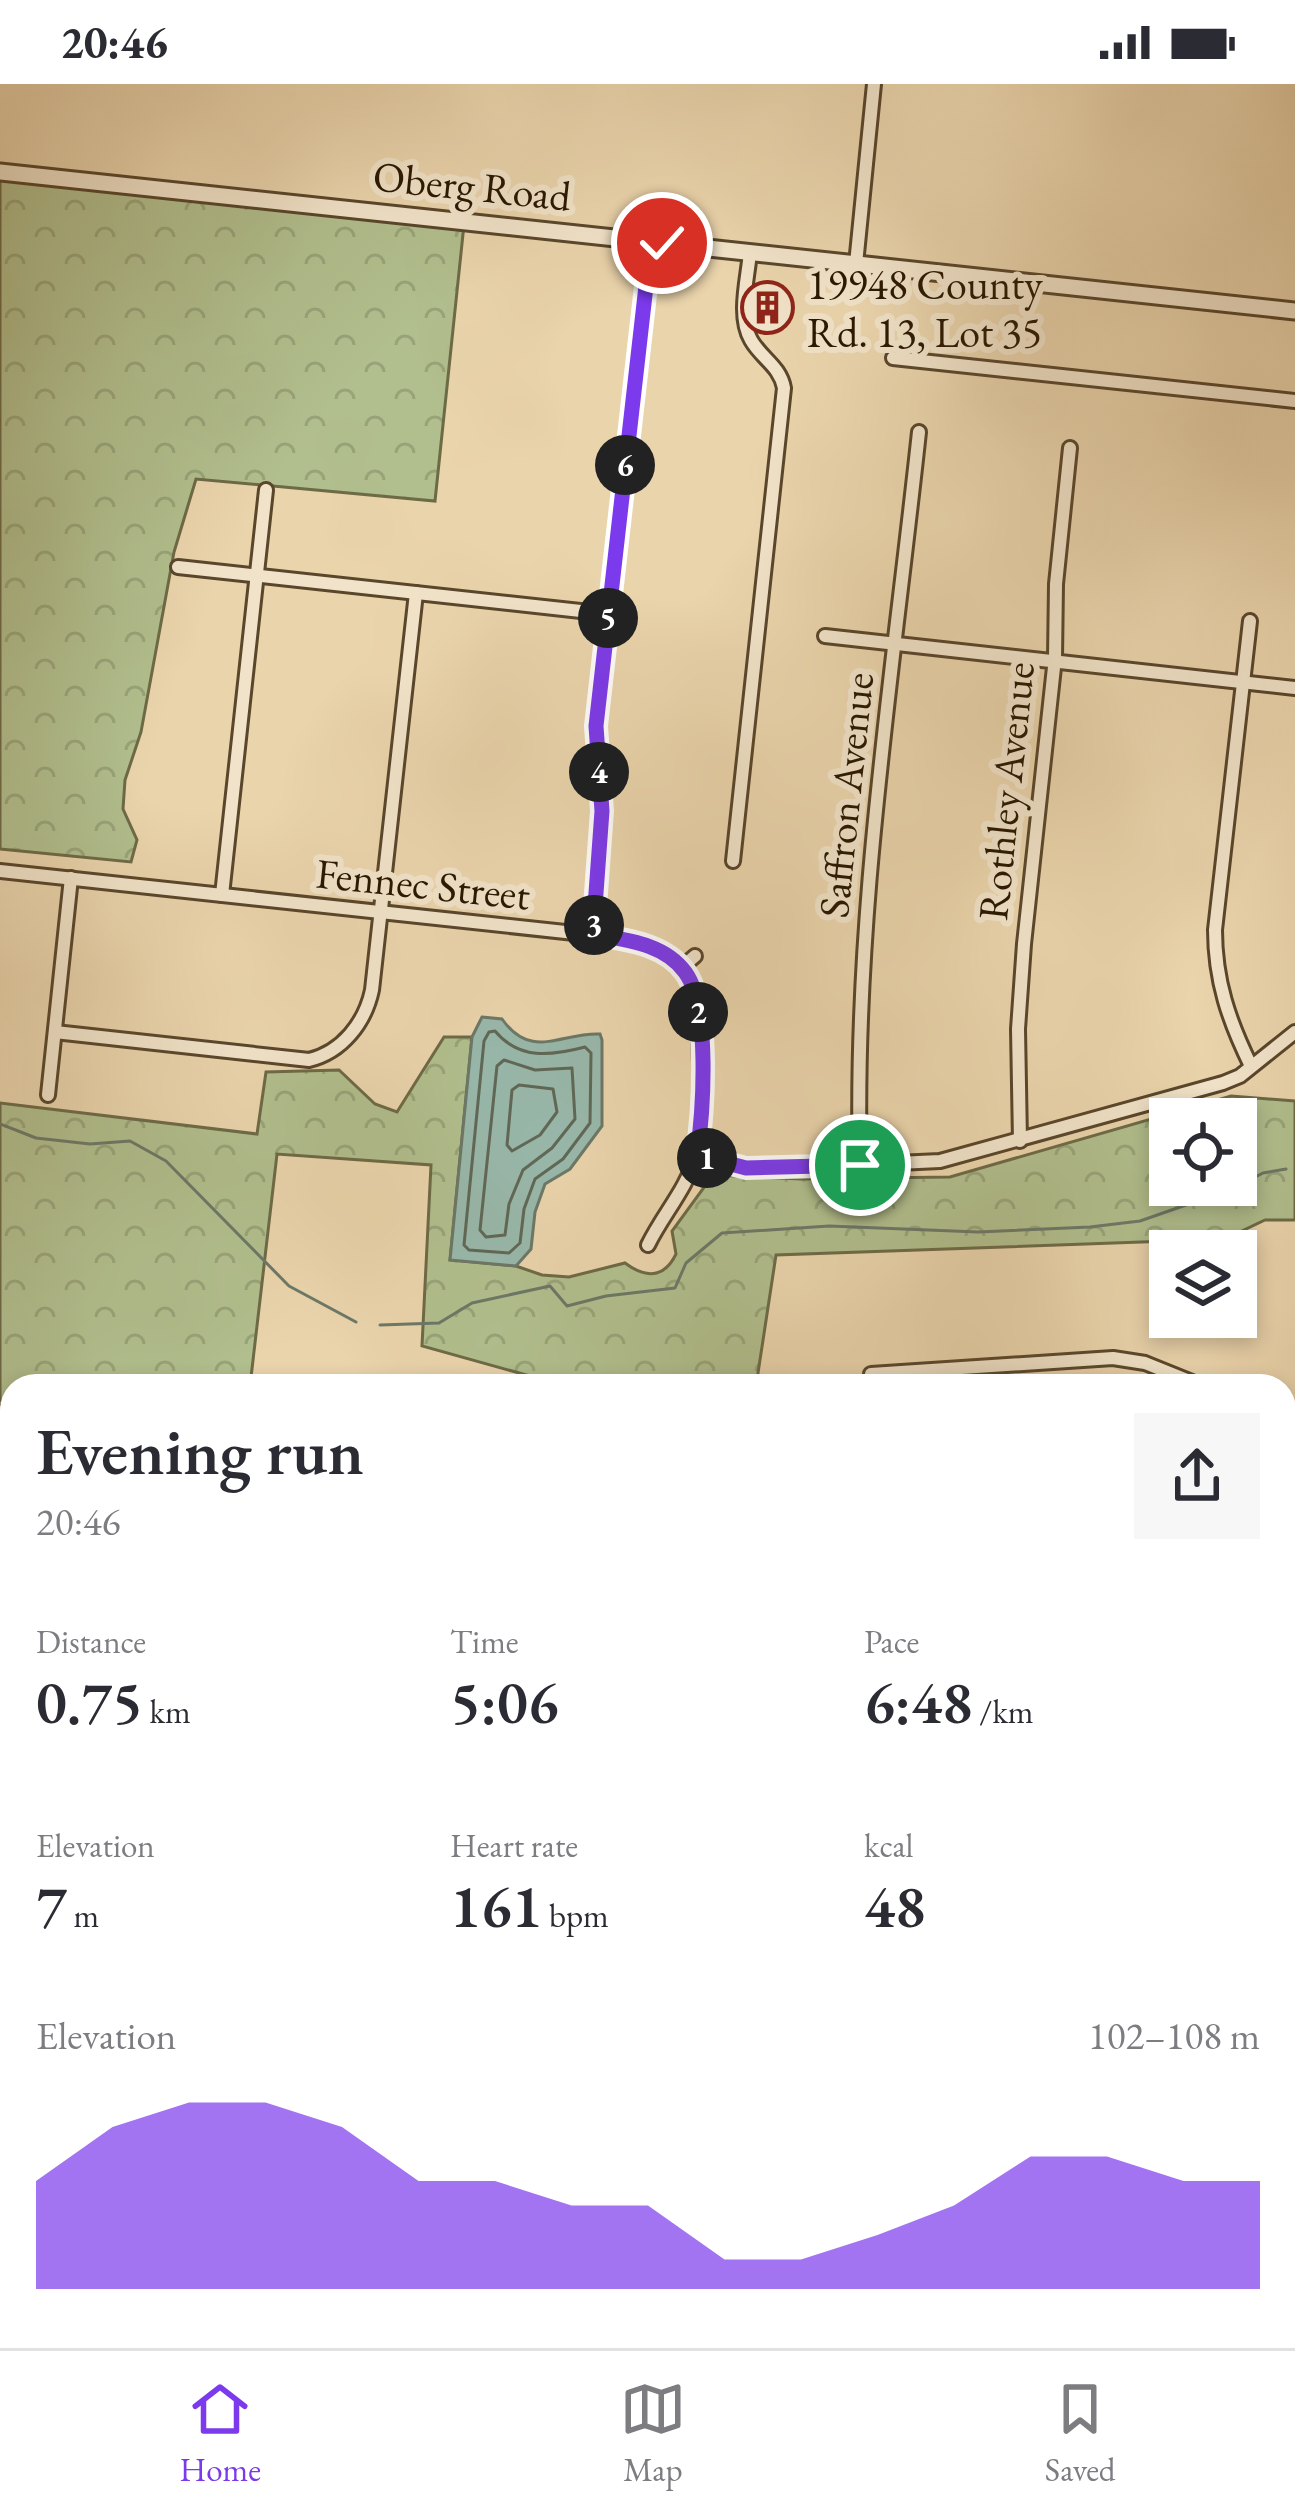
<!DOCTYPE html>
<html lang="en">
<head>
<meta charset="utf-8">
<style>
  :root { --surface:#fff; --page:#f7f7f7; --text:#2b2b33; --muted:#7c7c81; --line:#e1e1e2; --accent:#7c3aed }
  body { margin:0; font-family:"EB Garamond",serif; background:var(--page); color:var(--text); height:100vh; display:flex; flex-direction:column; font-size:45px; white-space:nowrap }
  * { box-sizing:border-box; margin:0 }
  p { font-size:39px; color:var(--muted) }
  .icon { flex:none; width:66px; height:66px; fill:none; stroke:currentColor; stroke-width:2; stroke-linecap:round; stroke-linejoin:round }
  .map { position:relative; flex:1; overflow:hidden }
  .drawer { position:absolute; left:0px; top:1290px; width:1296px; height:975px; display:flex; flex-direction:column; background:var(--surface); border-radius:36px 36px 0 0; box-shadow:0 6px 18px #0003 }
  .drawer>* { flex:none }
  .tools { position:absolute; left:1149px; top:1014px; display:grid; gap:24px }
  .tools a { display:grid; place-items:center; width:108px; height:108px; border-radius:0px; background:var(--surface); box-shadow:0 6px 18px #0003; font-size:60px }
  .pin { position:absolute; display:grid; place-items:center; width:102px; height:102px; color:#fff; margin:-51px; border:6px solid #fff; border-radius:50%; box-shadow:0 3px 12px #0007 }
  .km { position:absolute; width:60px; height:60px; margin:-30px; border-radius:50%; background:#222; color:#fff; font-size:33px; line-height:60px; text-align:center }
  .round { display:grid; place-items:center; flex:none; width:126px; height:126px; border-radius:0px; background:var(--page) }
  .head { display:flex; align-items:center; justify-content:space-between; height:204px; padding:0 36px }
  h1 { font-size:66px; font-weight:600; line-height:90px }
  .metrics { display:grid; grid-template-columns:repeat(3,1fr); gap:18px; height:204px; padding:12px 36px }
  .metrics div { display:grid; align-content:center }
  .metrics b { font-size:60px; font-weight:600 }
  .metrics small { font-size:33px; font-weight:400 }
  .metrics p { font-size:33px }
  .chart { height:336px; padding:24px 36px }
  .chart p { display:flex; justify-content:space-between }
  .chart svg { width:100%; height:216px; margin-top:12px; fill:var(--accent); opacity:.7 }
  .status { display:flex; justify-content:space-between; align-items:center; height:84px; padding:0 60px; background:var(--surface); direction:ltr }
  .status svg { height:33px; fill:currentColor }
  .dock { display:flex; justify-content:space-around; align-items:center; height:168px; border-top:3px solid var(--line); background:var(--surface); font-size:33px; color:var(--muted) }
  .dock a { display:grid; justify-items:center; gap:6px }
  .dock .current { color:var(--accent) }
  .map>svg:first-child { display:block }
</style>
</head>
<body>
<div class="status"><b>20:46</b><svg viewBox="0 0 49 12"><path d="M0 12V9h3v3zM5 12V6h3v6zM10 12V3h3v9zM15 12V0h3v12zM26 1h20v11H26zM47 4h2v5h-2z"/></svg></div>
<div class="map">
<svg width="1295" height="2264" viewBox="0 0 1295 2264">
  <defs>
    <pattern id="forest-crowns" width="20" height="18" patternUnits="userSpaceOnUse" patternTransform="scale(3)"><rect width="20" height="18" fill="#b1be8d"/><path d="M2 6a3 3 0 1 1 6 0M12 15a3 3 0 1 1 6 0" fill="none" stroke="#98a378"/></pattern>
  </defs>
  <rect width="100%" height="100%" fill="#ead4ac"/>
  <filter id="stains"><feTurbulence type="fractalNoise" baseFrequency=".00167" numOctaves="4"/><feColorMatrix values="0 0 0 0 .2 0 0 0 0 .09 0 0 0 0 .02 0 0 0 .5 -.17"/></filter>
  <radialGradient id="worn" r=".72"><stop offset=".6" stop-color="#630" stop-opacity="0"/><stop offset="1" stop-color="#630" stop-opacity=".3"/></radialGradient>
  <g fill="url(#forest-crowns)" stroke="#6d6a46" stroke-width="3" fill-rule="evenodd">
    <polygon points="0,81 465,131 435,417 196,395 174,468 141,648 125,696 123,725 137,756 131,778 0,765"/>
    <path d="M444,953H472L450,1176L516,1182L542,1191L569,1193L625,1179C645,1194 664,1195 676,1170L672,1147L713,1091L801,1095L950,1093L1231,1012L1295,1017V1136H1265L1225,1155L776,1171L756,1302H623L530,1292L422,1262L431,1081L277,1070L250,1302H12V1319L0,1317V1019L257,1050L266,988L339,986L375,1020L397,1028ZM1170,1035H1236V1101H1170Z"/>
  </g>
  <path fill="#98b8ab" stroke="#6c7867" stroke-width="3" d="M482,933L502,935C532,977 561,948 600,950L602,956V1042L570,1085L545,1100L535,1128L531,1165L516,1182L450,1176L472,953Z"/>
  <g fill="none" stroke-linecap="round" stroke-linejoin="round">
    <g stroke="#606856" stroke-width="3">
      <path d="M495,947C519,976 551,972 585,963L591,969L590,1039L563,1075L535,1095L524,1125L520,1159L509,1169L469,1166L464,1161L484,957L489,948Z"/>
      <polygon points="504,976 535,986 572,984 575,1035 552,1064 523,1086 509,1120 505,1151 486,1153 480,1146 497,982"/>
      <polygon points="519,1001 553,1005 557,1028 540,1051 512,1067 507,1061 512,1006"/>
    </g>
    <g stroke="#6c7867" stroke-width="3">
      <polyline points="0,1040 36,1054 90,1060 130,1057 166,1077 289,1202 356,1238"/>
      <polyline points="380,1241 439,1239 472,1219 550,1202 567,1222 606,1212 675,1204 686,1179 722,1149 829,1142 978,1148 1090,1143 1140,1137 1232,1105 1263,1089 1286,1085"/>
    </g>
    <defs>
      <g id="minor">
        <polyline points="856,180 874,0"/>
        <polyline points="893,274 1295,317"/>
        <polyline points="178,483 608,530"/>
        <path d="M1250,537L1215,846C1215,897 1229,937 1251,982"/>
        <polyline points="825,552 1295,604"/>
        <path d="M733,777L784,304C780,282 761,274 751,256C737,232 748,194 750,168"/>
        <path d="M0,787L593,851C688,866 698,885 700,979C701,1009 705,1042 696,1071C687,1105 663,1130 648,1161"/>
        <polyline points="222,811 266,406"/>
        <polyline points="593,851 602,727 596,642 651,158"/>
        <polyline points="681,884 695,872"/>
        <path d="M55,948L309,976C342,968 365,939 372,906L416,509"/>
        <polyline points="48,1011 71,794"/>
        <polyline points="1020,1057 1018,945 1024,860 1055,574 1056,500 1070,364"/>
        <polyline points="697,1071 723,1080 769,1085 940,1077 1223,999 1240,992 1295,948"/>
        <path d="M860,1081C853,836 893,591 919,348"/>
        <polyline points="871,1290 1113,1274 1145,1279 1202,1302"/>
        <polyline points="1284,1325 1295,1326"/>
        <polyline points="0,1328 12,1330"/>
        <polyline points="1284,1470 1295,1471"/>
        <polyline points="0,1532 12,1533"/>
        <polyline points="1284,1662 1295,1663"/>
        <polyline points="0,1706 12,1708"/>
        <polyline points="1284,1864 1295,1752"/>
        <polyline points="660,2253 735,2264"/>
        <polyline points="1162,2253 1174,2264"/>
        <polyline points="627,2264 628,2253"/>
        <polyline points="1032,2264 1040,2253"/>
      </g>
      <polyline id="tertiary" points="0,88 1295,227"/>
    </defs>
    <use href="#minor" stroke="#59462b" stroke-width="18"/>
    <use href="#tertiary" stroke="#59462b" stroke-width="21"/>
    <use href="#minor" stroke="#f1e3c9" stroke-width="12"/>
    <use href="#tertiary" stroke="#f1e3c9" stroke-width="15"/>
  </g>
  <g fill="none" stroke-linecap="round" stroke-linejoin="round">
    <defs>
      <path id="route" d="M662,159L651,158L596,642L602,727L593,850C625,856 664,859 685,888C711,923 703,1029 697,1071L746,1084L860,1081"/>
    </defs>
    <use href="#route" stroke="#fff" stroke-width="24"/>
    <use href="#route" stroke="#7c3aed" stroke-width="15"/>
  </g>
  <defs>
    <symbol id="building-ring" viewBox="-11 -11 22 22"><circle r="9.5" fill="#f1e3c9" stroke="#8f2418" stroke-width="1.5"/><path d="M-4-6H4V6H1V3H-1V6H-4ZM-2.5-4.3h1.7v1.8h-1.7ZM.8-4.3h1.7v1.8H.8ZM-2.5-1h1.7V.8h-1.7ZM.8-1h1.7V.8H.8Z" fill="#8f2418"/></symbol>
  </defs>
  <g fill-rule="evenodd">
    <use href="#building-ring" x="738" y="194" width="59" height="59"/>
  </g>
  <g text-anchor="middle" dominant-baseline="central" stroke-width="12" stroke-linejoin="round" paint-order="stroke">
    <g font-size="42" fill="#291700" stroke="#f1e3c9">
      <text transform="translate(472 102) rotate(6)">Oberg Road</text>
      <text transform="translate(1006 707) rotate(-84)">Rothley Avenue</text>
      <text transform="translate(846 711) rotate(-84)">Saffron Avenue</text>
      <text transform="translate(423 800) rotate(6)">Fennec Street</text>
    </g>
    <g font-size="42" fill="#291700" stroke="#f1e3c9" text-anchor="start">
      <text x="807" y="200">19948 County<tspan x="807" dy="48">Rd. 13, Lot 35</tspan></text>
    </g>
  </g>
  <rect width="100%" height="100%" filter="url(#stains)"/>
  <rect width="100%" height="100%" fill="url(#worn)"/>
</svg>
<div class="tools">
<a><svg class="icon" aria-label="locate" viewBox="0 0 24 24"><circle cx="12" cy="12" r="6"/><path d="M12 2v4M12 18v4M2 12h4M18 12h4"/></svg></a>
<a><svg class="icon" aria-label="layers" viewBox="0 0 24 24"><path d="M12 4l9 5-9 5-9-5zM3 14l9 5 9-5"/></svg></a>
</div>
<div class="pin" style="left:860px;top:1081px;background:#1e9e55"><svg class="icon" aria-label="arrive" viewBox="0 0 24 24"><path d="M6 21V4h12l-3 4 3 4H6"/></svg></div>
<div class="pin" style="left:662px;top:159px;background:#d93025"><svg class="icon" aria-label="check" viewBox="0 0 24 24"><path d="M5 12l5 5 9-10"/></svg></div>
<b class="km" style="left:707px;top:1074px">1</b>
<b class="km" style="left:698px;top:928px">2</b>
<b class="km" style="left:594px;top:841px">3</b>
<b class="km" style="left:599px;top:688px">4</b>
<b class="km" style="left:608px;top:534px">5</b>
<b class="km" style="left:625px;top:381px">6</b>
<section class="drawer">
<div class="head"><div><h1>Evening run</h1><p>20:46</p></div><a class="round"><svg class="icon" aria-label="share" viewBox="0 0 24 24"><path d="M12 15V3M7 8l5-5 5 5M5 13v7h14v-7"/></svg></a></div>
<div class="metrics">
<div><p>Distance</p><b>0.75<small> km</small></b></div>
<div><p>Time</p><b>5:06</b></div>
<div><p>Pace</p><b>6:48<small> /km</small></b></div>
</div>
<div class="metrics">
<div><p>Elevation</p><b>7<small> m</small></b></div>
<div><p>Heart rate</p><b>161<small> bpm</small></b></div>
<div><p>kcal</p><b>48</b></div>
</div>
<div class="chart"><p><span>Elevation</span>102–108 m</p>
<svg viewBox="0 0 160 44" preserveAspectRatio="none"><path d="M0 44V22L10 11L20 6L30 6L40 11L50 22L60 22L70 27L80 27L90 38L100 38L110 33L120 27L130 17L140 17L150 22L160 22V44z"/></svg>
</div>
</section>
</div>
<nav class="dock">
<a class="current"><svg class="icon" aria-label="home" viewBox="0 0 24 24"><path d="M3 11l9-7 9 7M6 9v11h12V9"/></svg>Home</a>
<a><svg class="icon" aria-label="map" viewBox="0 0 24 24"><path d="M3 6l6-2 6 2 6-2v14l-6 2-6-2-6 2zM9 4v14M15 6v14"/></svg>Map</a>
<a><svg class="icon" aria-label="saved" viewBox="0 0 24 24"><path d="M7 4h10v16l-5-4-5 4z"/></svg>Saved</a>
</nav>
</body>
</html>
